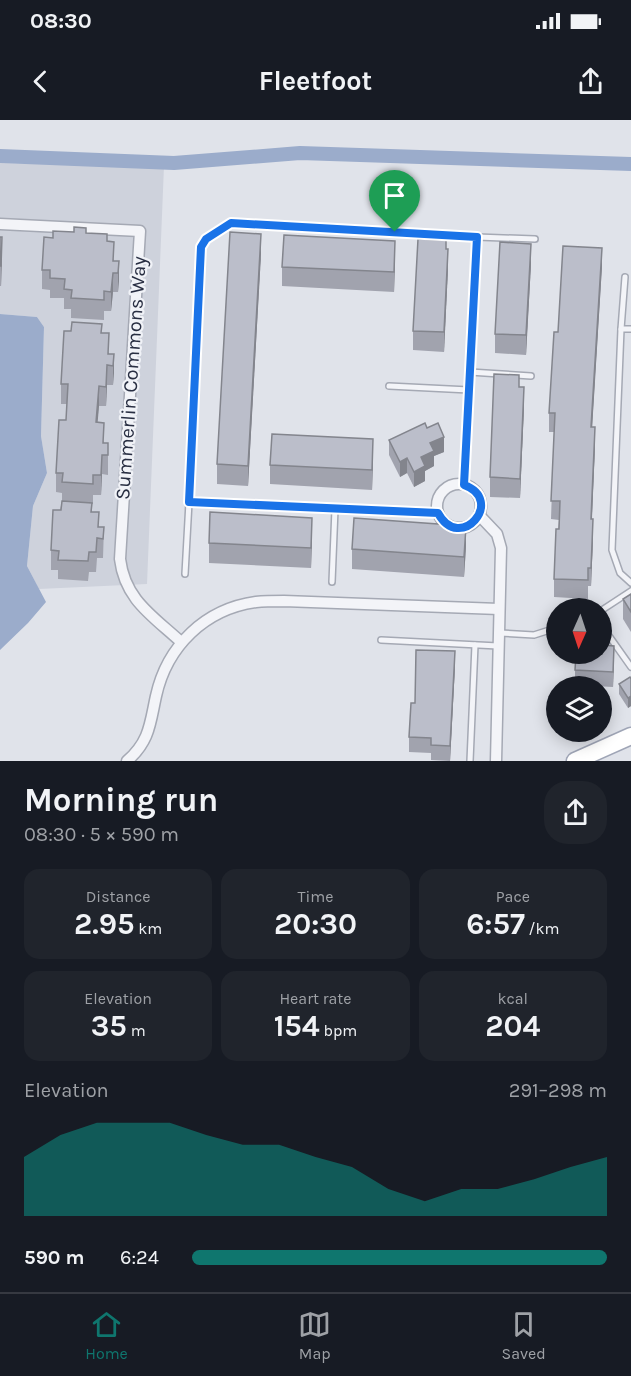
<!DOCTYPE html>
<html lang="en">
<head>
<meta charset="utf-8">
<style>
  :root { --surface:#171b24; --page:#20242c; --text:#f1f3f6; --muted:#9ea1a6; --line:#363941; --accent:#0f766e }
  body { margin:0; font-family:Karla,sans-serif; background:var(--page); color:var(--text); height:100vh; display:flex; flex-direction:column; font-size:22px; white-space:nowrap }
  * { box-sizing:border-box; margin:0 }
  p { font-size:20px; color:var(--muted) }
  .icon { flex:none; width:33px; height:33px; fill:none; stroke:currentColor; stroke-width:2; stroke-linecap:round; stroke-linejoin:round }
  .map { position:relative; height:641px; overflow:hidden }
  .drawer { display:flex; flex-direction:column; background:var(--surface); flex:1 }
  .drawer>* { flex:none }
  .needle { width:39px; rotate:183deg }
  .buttons { position:absolute; left:546px; top:478px; display:grid; gap:12px }
  .buttons a { display:grid; place-items:center; width:66px; height:66px; border-radius:50%; background:var(--surface); box-shadow:0 3px 15px #0003; font-size:30px }
  .pin { position:absolute; display:grid; place-items:center; width:51px; height:51px; color:#fff; margin:-62px -26px; border-radius:50% 50% 50% 0; rotate:-45deg; box-shadow:0 0 6px #0007 }
  .pin .icon { rotate:45deg }
  .round { display:grid; place-items:center; flex:none; width:63px; height:63px; border-radius:24px; background:var(--page) }
  .head { display:flex; align-items:center; justify-content:space-between; height:102px; padding:0 24px }
  h1 { font-size:33px; font-weight:700; line-height:45px }
  .stats { display:grid; grid-template-columns:repeat(3,1fr); gap:9px; height:102px; padding:6px 24px }
  .stats div { display:grid; align-content:center; border-radius:15px; background:var(--page); text-align:center }
  .stats b { font-size:30px; font-weight:700 }
  .stats small { font-size:16px; font-weight:400 }
  .stats p { font-size:16px }
  .chart { height:168px; padding:12px 24px }
  .chart p { display:flex; justify-content:space-between }
  .chart svg { width:100%; height:108px; margin-top:6px; fill:var(--accent); opacity:.7 }
  ul { padding:0 24px; list-style:none; font-size:20px }
  li { display:grid; grid-template-columns:96px 72px 1fr; align-items:center; height:45px }
  li i { height:15px; border-radius:8px; background:var(--accent) }
  .status { display:flex; justify-content:space-between; align-items:center; height:42px; padding:0 30px; background:var(--surface); direction:ltr }
  .status svg { height:16px; fill:currentColor }
  header { display:flex; justify-content:space-between; align-items:center; height:78px; padding:0 24px; background:var(--surface); font-size:27px; font-weight:700 }
  .menu { display:flex; justify-content:space-around; align-items:center; height:84px; border-top:2px solid var(--line); background:var(--surface); font-size:16px; color:var(--muted) }
  .menu a { display:grid; justify-items:center; gap:3px }
  .menu .active { color:var(--accent) }
  .map>svg:first-child { display:block }
</style>
</head>
<body>
<div class="status"><b>08:30</b><svg viewBox="0 0 49 12"><path d="M0 12V9h3v3zM5 12V6h3v6zM10 12V3h3v9zM15 12V0h3v12zM26 1h20v11H26zM47 4h2v5h-2z"/></svg></div>
<header><svg class="icon" aria-label="back" viewBox="0 0 24 24"><path d="M15 5l-7 7 7 7"/></svg>Fleetfoot<svg class="icon" aria-label="share" viewBox="0 0 24 24"><path d="M12 15V3M7 8l5-5 5 5M5 13v7h14v-7"/></svg></header>
<div class="map">
<svg width="631" height="641" viewBox="0 0 631 641">
  <rect width="100%" height="100%" fill="#e0e3ea"/>
  <polygon fill="#ced2dc" points="0,43 164,46 147,464 39,469 27,446 33,386 47,353 41,316 44,207 37,197 0,194"/>
  <polygon fill="#9baccb" points="0,194 37,197 44,207 41,316 47,353 33,386 27,446 46,482 28,503 0,530"/>
  <g fill="none" stroke-linecap="round" stroke-linejoin="round">
    <polyline stroke="#9baccb" stroke-width="14" points="0,36 174,43 300,33 631,44"/>
    <defs>
      <g id="service">
        <polyline points="477,117 535,119"/>
        <polyline points="621,209 625,157"/>
        <polyline points="631,209 621,209 612,430 620,453 631,463"/>
        <polyline points="470,252 531,256"/>
        <polyline points="389,266 469,270"/>
        <polyline points="438,393 189,382 201,127 206,119 231,103 477,117 464,365"/>
        <polyline points="185,454 189,382"/>
        <polyline points="332,462 335,389"/>
        <polyline points="602,490 631,471"/>
        <polyline points="602,506 631,547"/>
        <polyline points="500,513 534,515 556,508"/>
        <polyline points="381,520 498,526"/>
        <polyline points="470,641 475,525"/>
      </g>
      <g id="minor">
        <path d="M0,104L140,111L120,439C125,480 153,496 181,522"/>
        <circle cx="459" cy="386" r="22"/>
        <polyline points="479,395 497,414 501,428 496,641"/>
        <path d="M127,641C150,621 150,603 156,576C167,526 205,489 256,482C265,481 275,481 284,481L499,489"/>
      </g>
      <polyline id="primary" points="575,641 631,616"/>
    </defs>
    <use href="#service" stroke="#a5a9b4" stroke-width="8"/>
    <use href="#minor" stroke="#a5a9b4" stroke-width="13"/>
    <use href="#primary" stroke="#9fa5b6" stroke-width="19"/>
    <use href="#service" stroke="#f3f4f8" stroke-width="5"/>
    <use href="#minor" stroke="#f3f4f8" stroke-width="10"/>
    <use href="#primary" stroke="#fff" stroke-width="16"/>
  </g>
  <g fill="#a1a3ae">
    <polygon points="86,113 107,122 114,141 119,141 118,172 113,172 111,191 104,191 104,200 71,198 71,189 64,189 64,178 50,178 50,170 42,169 42,150"/>
    <polygon points="0,117 2,136 1,166 0,166"/>
    <polygon points="261,134 248,366 217,364 217,344"/>
    <polygon points="395,141 394,172 282,166 282,147"/>
    <polygon points="531,144 526,235 495,233 495,214"/>
    <polygon points="602,146 592,307 595,326 592,399 593,418 591,466 588,466 588,479 554,477 554,459 559,400 551,399 554,312 549,312 549,293 558,212"/>
    <polygon points="448,148 444,232 413,230 413,211"/>
    <polygon points="102,213 109,234 114,234 113,265 107,265 106,286 99,286 97,302 104,323 108,323 108,355 102,354 101,375 93,375 93,384 92,384 92,392 99,407 104,407 103,438 97,438 96,452 89,452 88,461 58,459 58,450 51,450 51,430 62,381 62,373 56,372 56,353 66,300 67,284 61,284 61,264"/>
    <polygon points="519,267 524,287 520,378 490,377 490,357"/>
    <polygon points="427,308 444,332 434,336 434,346 425,351 425,361 414,367 407,353 400,357 389,335 389,320"/>
    <polygon points="373,339 372,370 270,364 270,345"/>
    <polygon points="312,417 311,448 209,443 209,423"/>
    <polygon points="466,426 464,457 352,449 352,429"/>
    <polygon points="631,474 631,512 623,499 623,479"/>
    <polygon points="614,541 613,567 575,565 575,550"/>
    <polygon points="455,546 450,641 431,640 431,633 409,632 409,617 415,583"/>
    <polygon points="631,559 631,586 628,588 619,574 619,564"/>
  </g>
  <g fill="#83858d">
    <polygon points="261,114 261,134 248,366 248,346"/>
    <polygon points="2,117 2,136 1,166 1,146"/>
    <polygon points="395,121 395,141 394,172 394,152"/>
    <polygon points="531,124 531,144 526,235 526,215"/>
    <polygon points="602,128 602,146 591,326 591,307"/>
    <polygon points="448,129 448,148 444,232 444,212"/>
    <polygon points="119,141 119,161 118,172 118,153"/>
    <polygon points="113,153 113,172 111,191 111,172"/>
    <polygon points="114,234 114,253 113,265 113,246"/>
    <polygon points="107,245 107,265 106,286 106,267"/>
    <polygon points="99,266 99,286 96,322 96,302"/>
    <polygon points="524,267 524,287 520,378 520,359"/>
    <polygon points="595,307 595,326 591,418 591,399"/>
    <polygon points="444,317 444,332 434,336 434,346 425,351 425,361 414,367 414,352 421,337 430,323"/>
    <polygon points="373,319 373,339 372,370 372,350"/>
    <polygon points="102,335 102,354 101,375 101,355"/>
    <polygon points="407,338 407,353 400,357 400,342"/>
    <polygon points="312,398 312,417 311,448 311,428"/>
    <polygon points="593,399 593,418 591,466 591,448"/>
    <polygon points="466,406 466,426 464,457 464,437"/>
    <polygon points="614,526 614,541 613,567 613,552"/>
    <polygon points="455,531 455,546 450,641 450,626"/>
    <polygon points="631,576 631,586 628,588 628,578"/>
  </g>
  <g fill="#bbbeca" stroke="#83858d" stroke-width="1.5">
    <polygon points="74,107 86,108 86,113 107,114 107,121 114,122 113,141 119,141 118,153 113,153 111,172 104,171 104,180 71,178 72,170 64,169 65,159 50,158 50,150 42,150 44,117 53,118 53,111 74,112"/>
    <polygon points="230,112 261,114 248,346 217,344"/>
    <polygon points="284,115 395,121 394,152 282,147"/>
    <polygon points="0,117 2,117 1,146 0,146"/>
    <polygon points="418,119 446,120 446,129 448,129 444,212 413,211"/>
    <polygon points="500,122 531,124 526,215 495,214"/>
    <polygon points="563,126 602,128 591,307 595,307 591,399 593,399 591,448 588,448 588,460 554,459 556,409 559,409 560,381 551,381 555,293 549,293 554,212 558,212"/>
    <polygon points="72,202 102,204 101,213 109,213 108,234 114,234 113,246 107,245 106,267 99,266 96,302 104,303 103,323 108,323 108,335 102,335 101,355 93,355 93,364 62,362 63,353 56,353 59,300 66,300 68,264 61,264 64,211 71,211"/>
    <polygon points="494,254 519,255 519,267 524,267 520,359 490,357"/>
    <polygon points="425,303 427,308 438,303 444,317 430,323 434,331 421,337 425,346 414,352 407,338 400,342 389,320"/>
    <polygon points="272,314 373,319 372,350 270,345"/>
    <polygon points="62,381 92,383 91,392 99,392 98,407 104,407 103,419 97,418 96,432 89,432 88,441 58,440 59,431 51,430 53,390 61,390"/>
    <polygon points="210,392 312,398 311,428 209,423"/>
    <polygon points="354,398 466,406 464,437 352,429"/>
    <polygon points="631,474 631,492 623,479"/>
    <polygon points="602,525 614,526 613,552 575,550 576,534 602,534"/>
    <polygon points="416,530 455,531 450,626 431,625 431,618 409,617 411,583 415,583"/>
    <polygon points="630,557 631,559 631,576 628,578 619,564"/>
  </g>
  <g fill="none" stroke-linecap="round" stroke-linejoin="round">
    <defs>
      <path id="route" d="M231,103L477,117L464,365C506,380 460,434 438,393L189,382L201,127L206,119Z"/>
    </defs>
    <use href="#route" stroke="#fff" stroke-width="12"/>
    <use href="#route" stroke="#1a73e8" stroke-width="8"/>
  </g>
  <g text-anchor="middle" dominant-baseline="central" stroke-width="4.5" stroke-linejoin="round" paint-order="stroke">
    <g font-size="20" fill="#282e42" stroke="#f0f2f7">
      <text transform="translate(131 258) rotate(-86)">Summerlin Commons Way</text>
    </g>
  </g>
</svg>
<div class="buttons">
<a><svg class="needle" viewBox="-14 -14 28 28"><path d="M0-13l5 13h-10z" fill="#e53935"/><path d="M0 13l5-13h-10z" fill="#9ea1a6"/></svg></a>
<a><svg class="icon" aria-label="layers" viewBox="0 0 24 24"><path d="M12 4l9 5-9 5-9-5zM3 14l9 5 9-5"/></svg></a>
</div>
<div class="pin" style="left:395px;top:112px;background:#1e9e55"><svg class="icon" aria-label="arrive" viewBox="0 0 24 24"><path d="M6 21V4h12l-3 4 3 4H6"/></svg></div>
</div>
<section class="drawer">
<div class="head"><div><h1>Morning run</h1><p>08:30 · 5 × 590 m</p></div><a class="round"><svg class="icon" aria-label="share" viewBox="0 0 24 24"><path d="M12 15V3M7 8l5-5 5 5M5 13v7h14v-7"/></svg></a></div>
<div class="stats">
<div><p>Distance</p><b>2.95<small> km</small></b></div>
<div><p>Time</p><b>20:30</b></div>
<div><p>Pace</p><b>6:57<small> /km</small></b></div>
</div>
<div class="stats">
<div><p>Elevation</p><b>35<small> m</small></b></div>
<div><p>Heart rate</p><b>154<small> bpm</small></b></div>
<div><p>kcal</p><b>204</b></div>
</div>
<div class="chart"><p><span>Elevation</span>291–298 m</p>
<svg viewBox="0 0 160 44" preserveAspectRatio="none"><path d="M0 44V20L10 11L20 6L30 6L40 6L50 11L60 15L70 15L80 20L90 24L100 33L110 38L120 33L130 33L140 29L150 24L160 20V44z"/></svg>
</div>
<ul>
<li><b>590 m</b>6:24<i style="width:100%"></i></li>
</ul>
</section>
<nav class="menu">
<a class="active"><svg class="icon" aria-label="home" viewBox="0 0 24 24"><path d="M3 11l9-7 9 7M6 9v11h12V9"/></svg>Home</a>
<a><svg class="icon" aria-label="map" viewBox="0 0 24 24"><path d="M3 6l6-2 6 2 6-2v14l-6 2-6-2-6 2zM9 4v14M15 6v14"/></svg>Map</a>
<a><svg class="icon" aria-label="saved" viewBox="0 0 24 24"><path d="M7 4h10v16l-5-4-5 4z"/></svg>Saved</a>
</nav>
</body>
</html>
